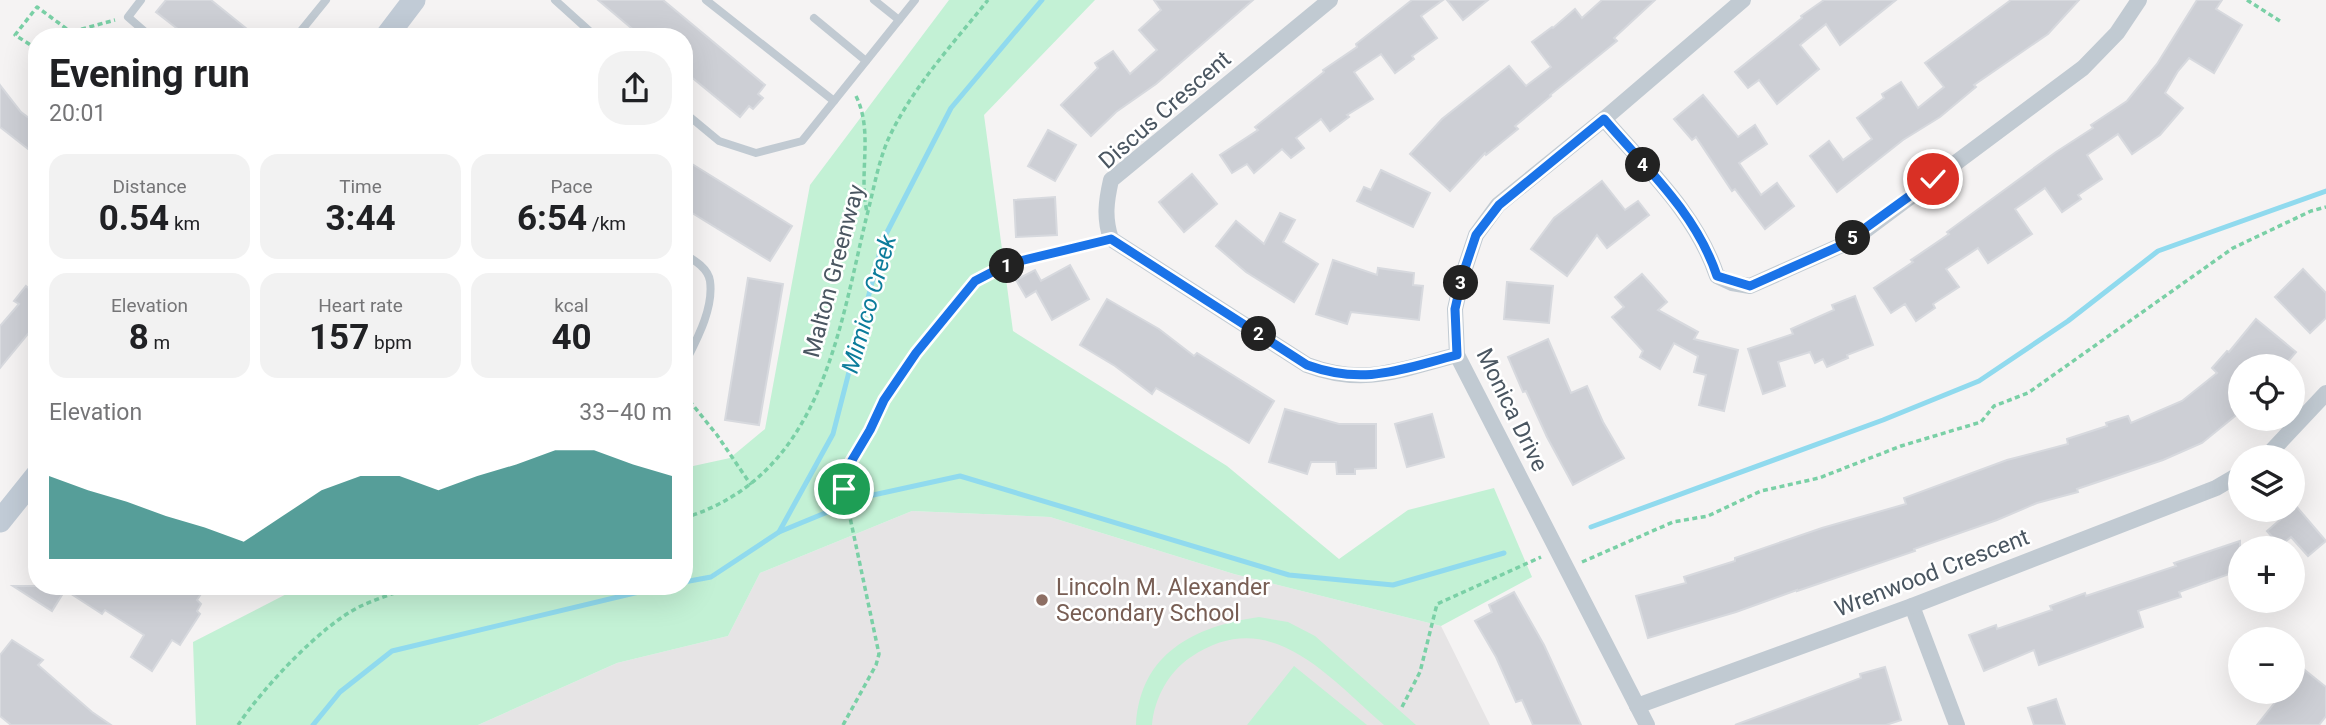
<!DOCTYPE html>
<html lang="en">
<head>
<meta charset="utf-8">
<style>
  :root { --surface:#fff; --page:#f2f2f2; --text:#202124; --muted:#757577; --accent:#0f766e }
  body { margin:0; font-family:Roboto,sans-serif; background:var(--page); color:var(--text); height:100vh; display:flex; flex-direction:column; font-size:26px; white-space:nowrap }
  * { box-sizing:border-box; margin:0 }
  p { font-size:23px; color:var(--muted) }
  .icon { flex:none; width:38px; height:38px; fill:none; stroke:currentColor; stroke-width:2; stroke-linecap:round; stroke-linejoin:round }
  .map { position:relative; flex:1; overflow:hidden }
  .panel { position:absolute; left:28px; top:28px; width:665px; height:567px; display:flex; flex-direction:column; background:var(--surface); border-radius:28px; box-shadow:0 7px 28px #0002 }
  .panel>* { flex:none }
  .fabs { position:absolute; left:2228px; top:354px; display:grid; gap:14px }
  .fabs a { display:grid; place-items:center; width:77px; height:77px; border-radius:50%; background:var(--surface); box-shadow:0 7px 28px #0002; font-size:35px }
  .pin { position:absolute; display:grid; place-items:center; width:60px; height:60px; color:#fff; margin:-30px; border:4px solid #fff; border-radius:50%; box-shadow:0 2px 7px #0007 }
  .km { position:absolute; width:35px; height:35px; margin:-18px; border-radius:50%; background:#222; color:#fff; font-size:19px; line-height:35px; text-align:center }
  .round { display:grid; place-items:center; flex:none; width:74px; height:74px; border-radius:28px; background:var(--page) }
  .summary { display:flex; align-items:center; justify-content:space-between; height:119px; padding:0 21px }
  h1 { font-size:38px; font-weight:700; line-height:52px }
  .metrics { display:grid; grid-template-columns:repeat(3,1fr); gap:10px; height:119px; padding:7px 21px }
  .metrics div { display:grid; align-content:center; border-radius:18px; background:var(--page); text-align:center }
  .metrics b { font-size:35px; font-weight:700 }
  .metrics small { font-size:19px; font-weight:400 }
  .metrics p { font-size:19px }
  .chart { height:196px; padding:14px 21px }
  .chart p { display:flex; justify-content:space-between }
  .chart svg { width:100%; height:126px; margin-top:7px; fill:var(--accent); opacity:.7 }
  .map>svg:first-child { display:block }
</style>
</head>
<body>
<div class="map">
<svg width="2326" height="725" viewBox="0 0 2326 725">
  <rect width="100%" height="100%" fill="#f5f3f3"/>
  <polygon fill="#e6e4e5" points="912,511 1050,517 1234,574 1441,626 1490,725 478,725 617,663 728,636 760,573"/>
  <g fill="#c3f1d5">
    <polygon points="949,0 1095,0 984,115 1013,331 1227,466 1339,559 1408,510 1494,488 1532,577 1441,626 1234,574 1050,517 912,511 760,573 728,636 617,663 478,725 196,725 193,642 302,586 684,586 684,468 730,458 765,429 810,185"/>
    <path d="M1259,617L1288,622L1315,636L1416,725H1384C1327,676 1270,604 1191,657C1169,671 1154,699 1152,725H1136C1140,653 1195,626 1259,617Z"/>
    <polygon points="1294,666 1367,725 1247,725"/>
  </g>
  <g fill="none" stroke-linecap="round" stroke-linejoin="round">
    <g stroke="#90daee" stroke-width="5">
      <polyline points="1591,527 1883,420 1979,381 2068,321 2158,251 2326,191"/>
      <polyline points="779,532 864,497 960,476 1289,575 1393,585 1504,553"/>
      <polyline points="684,582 711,577 779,532 833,434 883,240 951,108 1042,0"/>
      <polyline points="313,725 340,692 392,651 664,586"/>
    </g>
  </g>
  <g fill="#cdcfd5" stroke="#d7d9de" stroke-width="2">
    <polygon points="166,0 211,0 257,37 188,37 156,12"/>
    <polygon points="598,0 663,0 765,85 758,94 763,98 753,109 749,106 740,117 684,71 684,37 642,37"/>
    <polygon points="1154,0 1253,0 1156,84 1116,112 1091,136 1061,105 1098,68 1095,63 1113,51 1130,74 1157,50 1139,30 1161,10"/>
    <polygon points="1412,0 1443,0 1421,16 1437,38 1412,56 1414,59 1395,73 1381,54 1354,72 1373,99 1347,115 1349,117 1330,131 1321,119 1296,138 1304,148 1291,158 1282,149 1254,173 1247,164 1232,173 1220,155 1258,130 1255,127 1324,72 1323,70 1357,47 1356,44"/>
    <polygon points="1447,0 1488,0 1463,20"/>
    <polygon points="1602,0 1655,0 1614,38 1617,41 1550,95 1551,96 1515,126 1518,129 1486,155 1485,153 1450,191 1410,154 1442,119 1509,66 1526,86 1551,67 1532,42 1552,27 1553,28 1575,9 1582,18"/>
    <polygon points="1824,0 1896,0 1840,45 1826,24 1800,45 1819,69 1777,104 1759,80 1748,88 1735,72 1802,18 1801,16"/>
    <polygon points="2011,0 2079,0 2048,34 1974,85 1976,87 1940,117 1903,140 1837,192 1810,156 1829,141 1843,160 1872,139 1857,118 1884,98 1882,94 1901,82 1918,108 1944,87 1925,63"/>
    <polygon points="2197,0 2222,0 2216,9 2242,25 2214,73 2189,58 2178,71 2165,93 2183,108 2160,135 2132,154 2118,134 2087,155 2102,179 2078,195 2081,199 2062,212 2045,188 2015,209 2032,234 1988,263 1978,248 1946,269 1959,287 1933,304 1935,308 1916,321 1905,304 1891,313 1874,288 1913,262 1911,260 1949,234 1947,232 2056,152 2093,128 2091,125 2127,101 2157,64"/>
    <polygon points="0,85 21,112 37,124 37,156 0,127"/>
    <polygon points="1703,95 1738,137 1755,125 1767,144 1739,163 1761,195 1777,183 1794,206 1765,229 1735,189 1732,191 1696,137 1692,140 1674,119"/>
    <polygon points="1048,130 1076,145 1055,181 1028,166"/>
    <polygon points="684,159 792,226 770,261 684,208"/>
    <polygon points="1381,170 1430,193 1413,227 1357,201 1364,187 1371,190"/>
    <polygon points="1192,174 1217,204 1184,232 1159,202"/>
    <polygon points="1602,181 1625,210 1638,201 1649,215 1607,248 1597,235 1567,276 1531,249 1554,218"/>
    <polygon points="1055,197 1057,235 1016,237 1014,200"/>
    <polygon points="1280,213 1295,220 1283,242 1318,264 1294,302 1246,272 1216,246 1236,221 1264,244"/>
    <polygon points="1333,260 1377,275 1378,268 1414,273 1413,285 1423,286 1419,320 1351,312 1347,324 1316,314"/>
    <polygon points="1070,265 1089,299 1052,320 1036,291 1026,297 1016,280 1035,270 1041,281"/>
    <polygon points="2303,269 2326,293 2326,318 2310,333 2275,297"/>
    <polygon points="1642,274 1667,302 1658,310 1698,332 1694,339 1738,350 1724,411 1699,405 1706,375 1694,372 1698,356 1674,343 1660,369 1640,357 1643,351 1612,317 1624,307 1615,297"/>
    <polygon points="748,278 783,284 759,425 725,420"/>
    <polygon points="1507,282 1553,286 1549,323 1504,319"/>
    <polygon points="26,286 37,295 37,323 0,368 0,326 19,304 14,301"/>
    <polygon points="1855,296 1873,345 1847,355 1848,358 1827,367 1823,359 1815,363 1810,352 1778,362 1785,386 1763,394 1748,349 1793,334 1791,329 1834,310 1832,305"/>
    <polygon points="1107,299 1159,329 1194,356 1197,353 1274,401 1249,443 1156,388 1152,394 1115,366 1080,345"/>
    <polygon points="2256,319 2296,352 2284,366 2240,366 2240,412 2202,443 2163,460 2077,489 2078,492 2037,503 1997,520 1914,549 1915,551 1797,591 1797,590 1736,612 1648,638 1636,596 1686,583 1684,577 1735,561 1735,558 1822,528 1906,504 1904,498 2007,460 2068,444 2067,439 2107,426 2106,423 2128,416 2131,423 2182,401 2217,373 2212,368 2227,351 2229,352"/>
    <polygon points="1548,339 1571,393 1587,386 1603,422 1624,458 1573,485 1547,437 1526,391 1523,392 1508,357"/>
    <polygon points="1285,409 1339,424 1376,424 1376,468 1355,469 1355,474 1337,474 1336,462 1311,462 1307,474 1269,462"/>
    <polygon points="1432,414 1444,457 1407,467 1395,424"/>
    <polygon points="2296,506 2326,541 2308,556 2291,537 2280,546 2267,531"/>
    <polygon points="2240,541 2240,570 2179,592 2181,597 2138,611 2143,627 2039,665 2034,650 1984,671 1969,635 1996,625 1997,629 2052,610 2050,606 2085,593 2086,596 2176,566 2174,563"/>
    <polygon points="13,586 206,586 197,600 201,604 197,611 200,614 180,645 172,640 152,671 131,657 144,635 105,610 102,614 65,590 52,611"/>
    <polygon points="1514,592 1544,645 1581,725 1533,725 1522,700 1516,702 1496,657 1475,621 1492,612 1489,605"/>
    <polygon points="12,640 43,660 38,665 92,712 111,725 11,725 0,716 0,655"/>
    <polygon points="1885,667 1901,720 1886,725 1735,725 1861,678 1860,674"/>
    <polygon points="2301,667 2326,687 2326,716 2319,725 2257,725 2284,691 2292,691 2292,677"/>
    <polygon points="2056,699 2065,725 2034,725 2028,708"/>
  </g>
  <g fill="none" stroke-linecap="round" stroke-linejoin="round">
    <g stroke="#7ad0a6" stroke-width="3.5" stroke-dasharray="5 3.5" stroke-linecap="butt">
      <polyline points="2247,0 2280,21"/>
      <polyline points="67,37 71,32 115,20"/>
      <polyline points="37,49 15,35 37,7 71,32"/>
      <path d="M856,96C874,133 858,173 867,212"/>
      <polyline points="684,394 717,435 751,485"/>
      <path d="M684,518C819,477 838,337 866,219C873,193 877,167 887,142C910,90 952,45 988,0"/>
      <polyline points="1582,562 1673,522 1708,516 1761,491 1819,478 1901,446 1981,422 1994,406 2028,393 2233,248 2311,211 2326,207"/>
      <polyline points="1402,707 1420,672 1437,604 1541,557"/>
      <path d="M238,725C263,688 321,625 361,606C379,598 399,591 417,586"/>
      <polyline points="843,725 876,665 879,654 844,489 844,478 848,467 870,430 884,400 916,353 975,281 998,269 1020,261 1096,243"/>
    </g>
    <g stroke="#c1cad2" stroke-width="8">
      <polyline points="141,0 128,17 151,37"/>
      <polyline points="555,0 596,37"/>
      <polyline points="706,0 834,101"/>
      <polyline points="874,0 899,20"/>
      <polyline points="814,18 866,61"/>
      <polyline points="296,37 326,0"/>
      <polyline points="684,112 719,141 756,153 802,141 915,0"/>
      <path d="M684,254C694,260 708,268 710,281C714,309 696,341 684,365"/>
    </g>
    <g stroke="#c1cad2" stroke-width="16">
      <path d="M1330,0L1111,180C1106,202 1104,218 1111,239L1307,365C1365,387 1401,369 1457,355"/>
      <path d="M1604,119C1646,168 1696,213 1717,276L1732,283L1750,286L1842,245L1859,235L2083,68L2117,33L2139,0"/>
      <polyline points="2266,457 2326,393"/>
      <polyline points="1912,606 1957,725"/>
      <polyline points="1637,706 1912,606 2216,488 2240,474"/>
      <polyline points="1647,725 1457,355 1455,309 1463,274 1476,235 1498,205 1604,119 1743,0"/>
    </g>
    <g stroke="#c1cbd6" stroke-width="23">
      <polyline points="386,37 414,0"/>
      <polyline points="0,521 37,475"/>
    </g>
  </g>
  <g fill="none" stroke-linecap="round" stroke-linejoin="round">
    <defs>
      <path id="route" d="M844,489V478L848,467L870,430L884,400L916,353L975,281L998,269L1020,261L1111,239L1307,365C1365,386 1401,369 1457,355L1455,309L1463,274L1476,235L1499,205L1604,119C1646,168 1696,213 1717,276L1750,286L1842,245L1933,179"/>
    </defs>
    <use href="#route" stroke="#fff" stroke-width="14"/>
    <use href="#route" stroke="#1a73e8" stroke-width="9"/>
  </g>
  <circle fill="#8d6e63" stroke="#fff" stroke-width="2.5" cx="1042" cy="600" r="7"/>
  <g text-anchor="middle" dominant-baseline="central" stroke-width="5" stroke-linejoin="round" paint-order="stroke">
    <g font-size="23" fill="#4a5661" stroke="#fff">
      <text transform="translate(1165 110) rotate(-41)">Discus Crescent</text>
      <text transform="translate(834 271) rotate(-75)">Malton Greenway</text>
      <text transform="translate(1512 410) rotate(64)">Monica Drive</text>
      <text transform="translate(1932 573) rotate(-21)">Wrenwood Crescent</text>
    </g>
    <g font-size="23" fill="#785e54" stroke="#fff" text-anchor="start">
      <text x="1056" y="587">Lincoln M. Alexander<tspan x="1056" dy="26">Secondary School</tspan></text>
    </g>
    <g font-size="24" font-style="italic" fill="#0c7c9b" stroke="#fff">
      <text transform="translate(869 304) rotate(-74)">Mimico Creek</text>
    </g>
  </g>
</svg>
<div class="fabs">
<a><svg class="icon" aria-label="locate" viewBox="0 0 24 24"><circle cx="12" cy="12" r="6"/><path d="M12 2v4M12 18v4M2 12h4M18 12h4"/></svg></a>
<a><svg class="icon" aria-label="layers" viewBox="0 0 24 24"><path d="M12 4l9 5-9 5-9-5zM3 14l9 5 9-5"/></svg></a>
<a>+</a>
<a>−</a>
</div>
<div class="pin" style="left:844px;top:489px;background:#1e9e55"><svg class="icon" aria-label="arrive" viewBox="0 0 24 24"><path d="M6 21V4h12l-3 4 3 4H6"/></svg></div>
<div class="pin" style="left:1933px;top:179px;background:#d93025"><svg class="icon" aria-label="check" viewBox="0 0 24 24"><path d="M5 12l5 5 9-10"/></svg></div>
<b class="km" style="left:1007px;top:266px">1</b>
<b class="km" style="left:1259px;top:334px">2</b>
<b class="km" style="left:1461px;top:283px">3</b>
<b class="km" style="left:1643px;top:165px">4</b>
<b class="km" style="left:1853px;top:238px">5</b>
<section class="panel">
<div class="summary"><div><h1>Evening run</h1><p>20:01</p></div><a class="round"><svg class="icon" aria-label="share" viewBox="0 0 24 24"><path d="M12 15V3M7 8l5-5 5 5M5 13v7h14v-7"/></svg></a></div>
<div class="metrics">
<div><p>Distance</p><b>0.54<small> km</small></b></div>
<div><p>Time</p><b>3:44</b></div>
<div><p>Pace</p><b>6:54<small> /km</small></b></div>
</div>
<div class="metrics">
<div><p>Elevation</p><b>8<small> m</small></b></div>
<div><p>Heart rate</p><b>157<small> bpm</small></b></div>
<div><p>kcal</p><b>40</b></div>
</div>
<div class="chart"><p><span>Elevation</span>33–40 m</p>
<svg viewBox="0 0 160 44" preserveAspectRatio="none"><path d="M0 44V15L10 20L20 24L30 29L40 33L50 38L60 29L70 20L80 15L90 15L100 20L110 15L120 11L130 6L140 6L150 11L160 15V44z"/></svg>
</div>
</section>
</div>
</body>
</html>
